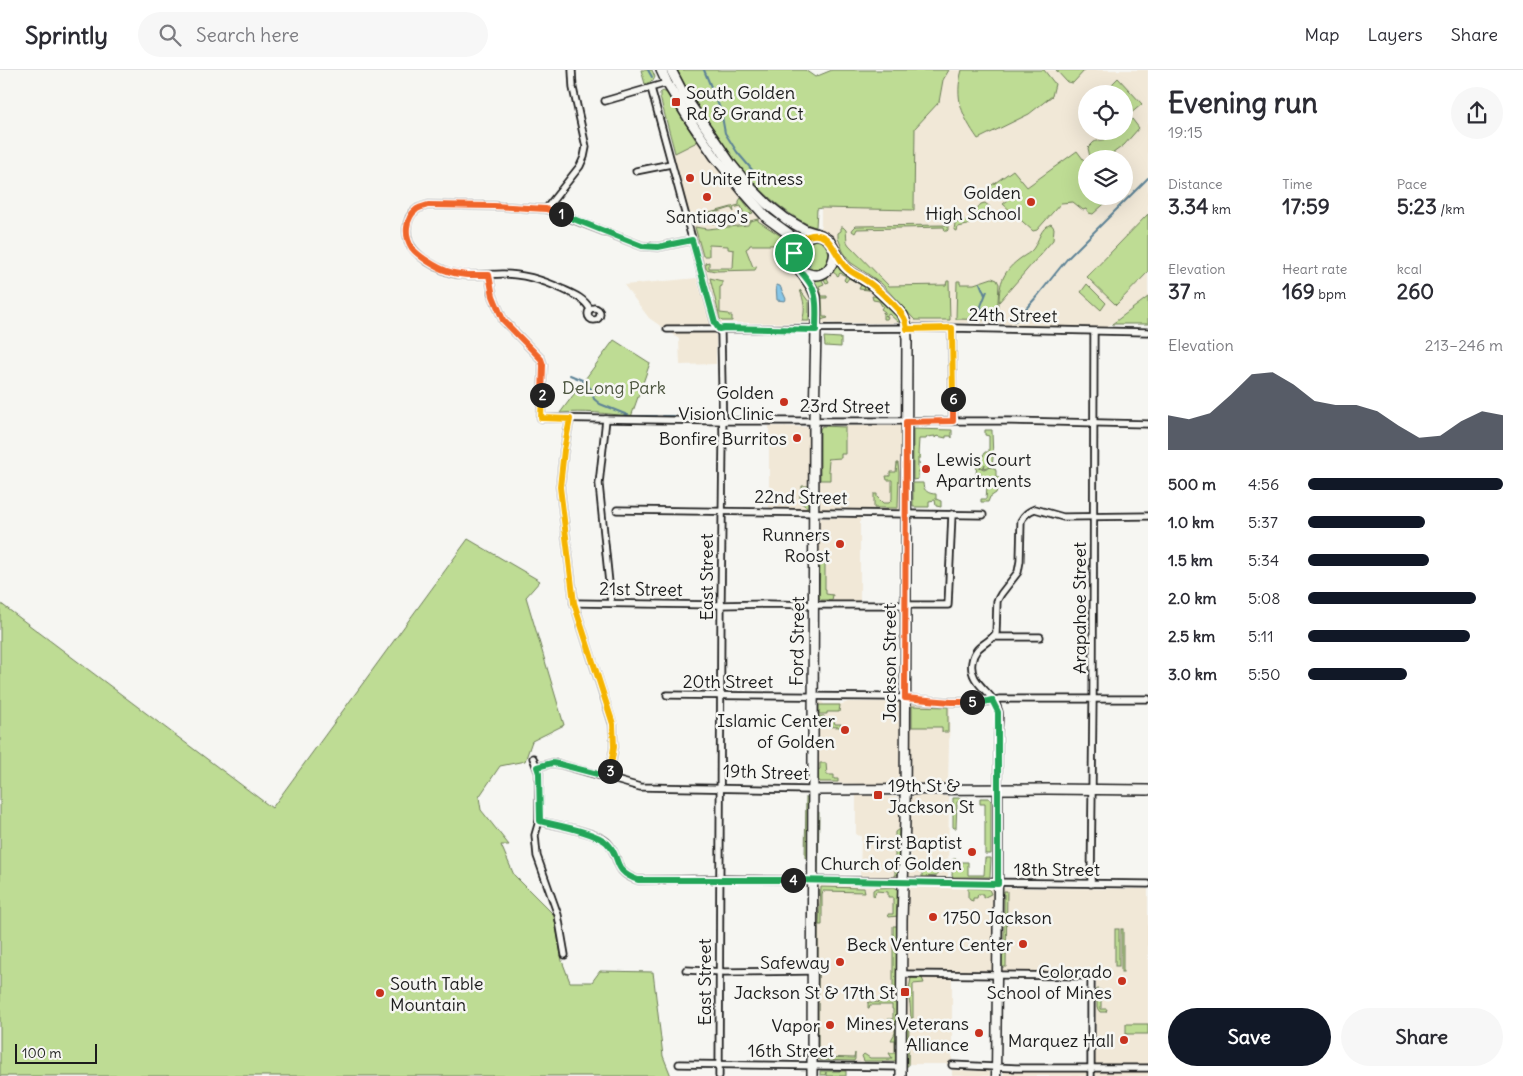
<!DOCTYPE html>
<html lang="en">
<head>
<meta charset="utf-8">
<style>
  :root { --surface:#fff; --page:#f7f7f7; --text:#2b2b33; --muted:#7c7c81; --line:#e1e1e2; --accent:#111827 }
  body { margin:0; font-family:Delius,sans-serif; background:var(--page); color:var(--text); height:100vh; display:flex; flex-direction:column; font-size:19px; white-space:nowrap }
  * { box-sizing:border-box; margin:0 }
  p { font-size:16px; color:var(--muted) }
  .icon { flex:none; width:28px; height:28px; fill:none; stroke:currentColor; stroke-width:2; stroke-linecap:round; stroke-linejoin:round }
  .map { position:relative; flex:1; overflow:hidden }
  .sheet { display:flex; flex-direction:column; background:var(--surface); width:375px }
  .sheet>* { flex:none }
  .tools { position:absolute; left:1078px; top:15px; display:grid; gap:10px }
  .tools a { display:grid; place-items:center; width:55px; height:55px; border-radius:50%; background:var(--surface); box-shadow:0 5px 20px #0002; font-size:25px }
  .scale { position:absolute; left:15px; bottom:12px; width:82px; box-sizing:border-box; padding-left:5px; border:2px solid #1c1c1c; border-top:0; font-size:14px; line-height:18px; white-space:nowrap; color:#1c1c1c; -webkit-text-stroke:4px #f6f6f2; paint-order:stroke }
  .pin { position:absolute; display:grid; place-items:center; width:42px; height:42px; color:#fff; margin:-21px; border:2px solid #fff; border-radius:50%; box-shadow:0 1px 5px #0007 }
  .km { position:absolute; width:25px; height:25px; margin:-12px; border-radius:50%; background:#222; color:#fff; font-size:14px; line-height:25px; text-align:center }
  .round { display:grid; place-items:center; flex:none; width:52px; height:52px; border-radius:26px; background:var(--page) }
  .overview { display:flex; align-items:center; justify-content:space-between; height:85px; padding:0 20px }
  h1 { font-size:28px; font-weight:700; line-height:38px }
  .stats { display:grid; grid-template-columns:repeat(3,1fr); gap:8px; height:85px; padding:5px 20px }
  .stats div { display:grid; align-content:center }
  .stats b { font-size:21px; font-weight:700 }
  .stats small { font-size:14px; font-weight:400 }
  .stats p { font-size:14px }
  .chart { height:140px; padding:10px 20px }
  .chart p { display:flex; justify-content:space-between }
  .chart svg { width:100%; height:90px; margin-top:5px; fill:var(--accent); opacity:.7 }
  .button { display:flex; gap:10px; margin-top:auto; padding:10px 20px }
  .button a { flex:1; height:58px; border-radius:30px; background:var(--accent); color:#fff; font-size:20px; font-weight:700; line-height:58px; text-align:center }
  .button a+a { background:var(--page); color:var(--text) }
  ul { padding:0 20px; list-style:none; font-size:16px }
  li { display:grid; grid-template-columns:80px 60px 1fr; align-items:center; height:38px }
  li i { height:12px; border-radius:6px; background:var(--accent) }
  header { display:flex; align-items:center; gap:30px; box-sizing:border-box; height:70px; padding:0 25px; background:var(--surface); border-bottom:1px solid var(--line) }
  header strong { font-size:24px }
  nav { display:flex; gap:28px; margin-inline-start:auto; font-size:18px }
  .search { width:350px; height:45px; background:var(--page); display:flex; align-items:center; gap:12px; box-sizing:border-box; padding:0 18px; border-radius:28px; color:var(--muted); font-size:19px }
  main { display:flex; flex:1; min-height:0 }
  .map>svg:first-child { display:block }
</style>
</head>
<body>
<header>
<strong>Sprintly</strong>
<div class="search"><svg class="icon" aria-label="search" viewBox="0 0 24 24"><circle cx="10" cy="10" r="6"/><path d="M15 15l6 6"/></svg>Search here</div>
<nav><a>Map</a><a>Layers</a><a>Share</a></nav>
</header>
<main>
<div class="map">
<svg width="1148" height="1006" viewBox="0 0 1148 1006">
  <rect width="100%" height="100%" fill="#f6f6f2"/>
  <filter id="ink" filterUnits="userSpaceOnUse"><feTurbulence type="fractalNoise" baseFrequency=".02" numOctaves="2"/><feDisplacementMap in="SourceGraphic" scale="10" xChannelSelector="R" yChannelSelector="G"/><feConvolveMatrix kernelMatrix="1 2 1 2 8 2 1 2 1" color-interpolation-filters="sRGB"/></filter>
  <g filter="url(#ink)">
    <g fill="#f1e8d7" fill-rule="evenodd">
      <path d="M949,0H1148V227L1107,257L1016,256L997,253H916V256H911L878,214L849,195L841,184L833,166L821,160V138L914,140L915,58L939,32L943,10ZM1086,24H1124V61H1086ZM1086,89H1124V126H1086Z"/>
      <polygon points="699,71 729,112 763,149 787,169 790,177 789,189 794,200 802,208 811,227 812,250 810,253 721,253 718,252 673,83"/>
      <polygon points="837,193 864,213 900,247 902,252 901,255 898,255 898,253 843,253 839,254 826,253 823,254 820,252 816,217 811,208"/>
      <polygon points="697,208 716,266 716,294 680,295 679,269 649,248 624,215"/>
      <polygon points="899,355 902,355 903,359 902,360 902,440 899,441 897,439 820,439 820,356 898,356"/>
      <polygon points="769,356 810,357 810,437 808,439 769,439"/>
      <polygon points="821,448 860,448 860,531 821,531 819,529 819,452"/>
      <polygon points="898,631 901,632 902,635 900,636 899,715 818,713 818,633 822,632 824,634 842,634 848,632 896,632"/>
      <polygon points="913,633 949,636 950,637 948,714 912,714 909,710 909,634"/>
      <polygon points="856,725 897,727 900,728 900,804 898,807 860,807 861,766 856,765"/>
      <polygon points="913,726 949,726 948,807 910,807 907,804 911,801 910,729"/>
      <polygon points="822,815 895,816 899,817 897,992 819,991 816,990 817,818 818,816"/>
      <polygon points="908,817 1148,819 1148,1006 1003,1006 1004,1002 1008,1001 1095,1001 1096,908 1093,903 1090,902 952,900 952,994 906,994 905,907 907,819"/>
      <polygon points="952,1000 989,1001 991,1006 952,1006"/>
    </g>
    <g fill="#bedc94" stroke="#6d7c58">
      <polygon points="641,0 652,0 655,7 653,11 645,14"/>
      <path d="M677,0H805L815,7L832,0H949L943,10L939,32L915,58L914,140L821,138L817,139L816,157C807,155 798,149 789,143C746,113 715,66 688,20L690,19L688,16L686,17Z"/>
      <path d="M962,0H1044L1055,14L1052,26L1029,44L978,69C962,46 954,28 962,0Z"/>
      <polygon points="1056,0 1085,0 1073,13 1067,12"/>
      <path d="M1118,8L1142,34L1129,45L1139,58L1124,75L1105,89H1092L1090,87L1088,78C1090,76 1092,74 1094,72C1102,69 1106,73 1108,61H1124V44L1125,43L1124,40V24H1112L1108,18Z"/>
      <polygon points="663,21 667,23 697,72 675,83 660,27 660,23"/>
      <path d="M1077,81L1086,93V126H1113L1093,144L1089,143L1086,139L1083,140L1073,132L1061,133L1037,160L1033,161L1003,134L1008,130C1002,125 986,126 992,115L1013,100L1027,117Z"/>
      <polygon points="741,128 753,143 746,145 744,144 741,136 733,138 734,142 731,138 715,143 718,153 713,153 710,144 698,147 699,152 692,151 691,148 739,135 739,131"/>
      <polygon points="985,133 990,137 986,142 982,141 968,155 958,157 957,161 954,160 955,153 967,150 981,134"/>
      <polygon points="1148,144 1148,202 1116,235 1087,207"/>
      <polygon points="758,149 758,151 781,166 786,173 780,175 750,175 749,177 746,179 753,197 757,196 755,200 715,201 706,199 705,193 709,192 709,198 733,198 734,180 728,179 728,176 709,175 709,186 703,186 695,157 707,159 748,155 750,151"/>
      <path d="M1051,154L1054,158L1053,170L999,232C999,212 1004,200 1021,188C1025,185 1030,183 1033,179C1039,171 1040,158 1051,154Z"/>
      <polygon points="948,155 948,160 947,161 945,161 944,157 857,159 855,163 852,161 853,159 856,156"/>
      <polygon points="841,157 843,157 846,160 847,172 849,175 889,216 946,215 947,211 949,211 950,250 915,250 913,248 881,213 850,192 843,181 838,168 838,163 841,161"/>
      <circle cx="814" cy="185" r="15"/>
      <polygon points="837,195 870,218 869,220 859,219 861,215 849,208 846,212 844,210 846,206 840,203 838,206 833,202 827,208 829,212 826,213 824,209 822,210 824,214 819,216 822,226 827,226 827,228 822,228 823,247 827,247 828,248 824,249 822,250 819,249 816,217 813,211"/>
      <polygon points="710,208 722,211 722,216 720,217 720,243 729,244 729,246 732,246 732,251 722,251 720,249"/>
      <polygon points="992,208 997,210 999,214 997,250 956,249 957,211 960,211 960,214 974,214"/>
      <polygon points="1087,214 1106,233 1101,240 1081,222"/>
      <path d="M800,220L809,232V251H802C806,240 804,231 800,220Z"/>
      <path d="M872,226C883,226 897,242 902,252H898L889,244L886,246L885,245L888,247L887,249H883V242L885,244V242L881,239L883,236H882L879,231L873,230Z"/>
      <polygon points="1148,227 1148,254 1112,254"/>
      <polygon points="824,267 841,268 841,277 825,276"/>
      <path d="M614,270L650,293L631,347C607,343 584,341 560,343Z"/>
      <polygon points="822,356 845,357 845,384 841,384 841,388 827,389 829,391 828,401 830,401 830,410 820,410 820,359"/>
      <polygon points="913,359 952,360 952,368 951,366 946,366 946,368 937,366 935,368 935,366 927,367 926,369 919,369 918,385 920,385 920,388 918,388 918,393 920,393 918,394 918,399 920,401 918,401 918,409 913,410"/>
      <polygon points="985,360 992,360 992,362 993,388 992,396 984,398 985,394 983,398 978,395 985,382 989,382 989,366 985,365"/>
      <polygon points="897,393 898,393 899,403 898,438 874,438 874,424 877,424 877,427 883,433 889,433 892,429 892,410 887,410 886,406 890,406 890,402 896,402"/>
      <path d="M977,396L984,399C987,398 995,395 996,401C996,403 996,405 996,406L1000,409C1000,415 997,418 996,423L990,427L988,432H981V429H986L987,416L980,402L976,404Z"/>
      <path d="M913,413H923C923,421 929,424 936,424V429L941,431V437L936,436L935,430L929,431V437H913Z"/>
      <polygon points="802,416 809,416 808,438 800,432 800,424 802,423"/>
      <polygon points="468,469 540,511 526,527 564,655 532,671 525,691 500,696 479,727 481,740 509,775 501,775 514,805 554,845 562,891 570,912 592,912 600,901 653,902 663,986 671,1006 0,1006 0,533 272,738"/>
      <polygon points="820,489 825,489 825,519 826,519 826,524 833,525 832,530 821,530 819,528"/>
      <polygon points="819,635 840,635 839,642 827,642 827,644 819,644"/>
      <polygon points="912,636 948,637 948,662 942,662 942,657 912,657"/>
      <polygon points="819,646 824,646 826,651 834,651 835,654 841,654 840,657 819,656"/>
      <polygon points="820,693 826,693 827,705 834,705 834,709 838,709 838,712 820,712 818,709 818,700 820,699"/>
      <polygon points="806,727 808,727 808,786 805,788"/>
      <polygon points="953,728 968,728 967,732 957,732 956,758 954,758 953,757"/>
      <polygon points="980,728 989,728 991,731 991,784 985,784 985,734 980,734"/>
      <polygon points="817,742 819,742 818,804 817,804"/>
      <polygon points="899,759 898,804 895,806 895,762"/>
      <polygon points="985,788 991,788 990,807 954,807 952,806 953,789 956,789 956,794 959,794 959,792 968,792 968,805 984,805"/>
      <polygon points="926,798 937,800 937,806 922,807 922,799 926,799"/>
      <polygon points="821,817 864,818 865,822 823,821 822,824 822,855 819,855"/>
      <polygon points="895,817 898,821 898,846 889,847 888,844 893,844 893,827 888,827 888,822 876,821 874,827 873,825 873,820 876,818"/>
      <polygon points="968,818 989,819 991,824 983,828 983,824 978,824 977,828 973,828 973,831 970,830 968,827"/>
      <polygon points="818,819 818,903 816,903 816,821"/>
      <polygon points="1004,821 1007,821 1006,897 1002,897 1002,886 1004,885"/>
      <polygon points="893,856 898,856 898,921 896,924 889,924 889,923 893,923"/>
      <rect x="1115" y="859" width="4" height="37"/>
      <rect x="1121" y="859" width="2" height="43"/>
      <rect x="816" y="904" width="2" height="83"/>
      <polygon points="911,908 922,908 924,913 913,914 913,948 911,948 910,934 909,929 911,920 909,919"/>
      <polygon points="1097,919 1101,920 1101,939 1107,939 1106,942 1100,942 1097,938"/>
      <polygon points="869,932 898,933 897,991 864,991 862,986 864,984 870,988 892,988 889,983 895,983 895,970 891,970 895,963 895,955 888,949 893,949 893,939 892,939 892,935 870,935 869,938 868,938 868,933"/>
      <polygon points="907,953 909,953 908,996 906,996 906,954"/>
      <rect x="1126" y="954" width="22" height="10"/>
      <polygon points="855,983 855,989 854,991 819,990 820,987 854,988"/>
      <polygon points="820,1001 846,1001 846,1006 826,1006 826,1002 825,1005 820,1005"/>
    </g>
    <polygon fill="#87c6e7" stroke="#5c8296" points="776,215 780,216 786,229 785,231 777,230"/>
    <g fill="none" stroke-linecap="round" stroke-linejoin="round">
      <g stroke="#5c8296" stroke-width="2">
        <polyline points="648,0 652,7"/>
        <polyline points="704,0 721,41 725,63 737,82 759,108"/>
        <polyline points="809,196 811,185 813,181"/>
        <polyline points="980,213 985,225"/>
        <polyline points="982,243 981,236 987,221"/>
        <polyline points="1015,251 1039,224 1067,189 1148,108"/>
        <polyline points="570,305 582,310 591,319 594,329 600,334 630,346 656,346"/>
        <polyline points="663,346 674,346"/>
        <polyline points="689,346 716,347"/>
      </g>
      <defs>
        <g id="minor">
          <polyline points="651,18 715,253 721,264 723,368 721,535 719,1006"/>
          <polyline points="605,31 667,13"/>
          <polyline points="636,101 671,94"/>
          <polyline points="546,139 580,96 584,87 586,77 573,18 572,0"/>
          <polyline points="489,205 493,226 503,250 541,289 543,295 541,348 723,351 1009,351 1148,354"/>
          <circle cx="594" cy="244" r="6"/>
          <path d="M590,239C584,228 573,224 562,219C543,210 525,204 503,204C485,204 464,208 446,201C436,197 422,189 414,180C404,169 404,148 417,139C420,137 425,136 428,135L494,136L546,139L642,176L658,177L692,170"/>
          <polyline points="952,258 953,351"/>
          <polyline points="667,259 952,258 1148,262"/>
          <polyline points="570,349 564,380 560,417 574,533 613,655 614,677 609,707"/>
          <polyline points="606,349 599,414 611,533"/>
          <polyline points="617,440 983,445"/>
          <polyline points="574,533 721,535 768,534 814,535 948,535 952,444"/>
          <polyline points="993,567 1040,567"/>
          <polyline points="667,625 888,627 951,632 984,632 1000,629 1148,629"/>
          <polyline points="533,688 539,703 539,751 535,765 537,786 558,845 565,885"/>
          <polyline points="537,697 552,693 559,694 640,717 812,720"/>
          <path d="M998,720C998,702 998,683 998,665C998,658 1000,649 999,642C995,622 968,614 972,592C975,574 988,575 996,563L997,531L1001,524L1018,502L1020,491L1021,451C1024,445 1029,441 1035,439L1063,447L1148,446"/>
          <path d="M539,751C555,755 596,762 607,772C621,787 612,802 638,810L720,809L1148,814"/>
          <polyline points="1091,814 1093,628 1094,262"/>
          <polyline points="686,900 725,902 812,901"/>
          <polyline points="902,904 1091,906 1091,1006"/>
          <polyline points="679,994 902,997"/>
          <polyline points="952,995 1016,998 1148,998"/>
        </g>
        <polyline id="tertiary" points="996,1006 998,813 998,720"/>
        <g id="secondary">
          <polyline points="661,0 667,13 689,49 715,87 743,121 767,148 789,164 793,172 794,192 812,218 816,227 816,260 814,350 812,1006"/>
          <polyline points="671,0 685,27 731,94 748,115 767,134 786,149 805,160 821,165 829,170 844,196 852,203 872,215 903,245 906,253 907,269 905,749 902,850 901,1006"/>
          <path d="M795,182C798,171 806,167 816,164"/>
          <path d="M802,201C821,211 833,201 835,181"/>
          <polyline points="812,720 1047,719 1148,720"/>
        </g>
      </defs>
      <use href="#minor" stroke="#1c1c1c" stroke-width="9"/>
      <use href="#tertiary" stroke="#1c1c1c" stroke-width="11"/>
      <use href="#secondary" stroke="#1c1c1c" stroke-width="12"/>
      <use href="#minor" stroke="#f6f6f2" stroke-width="5.5"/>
      <use href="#tertiary" stroke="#f6f6f2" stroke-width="8"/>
      <use href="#secondary" stroke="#f6f6f2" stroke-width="9"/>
    </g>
  </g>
  <g fill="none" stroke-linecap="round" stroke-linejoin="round" filter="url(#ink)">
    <defs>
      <path id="split-1" d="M561,144L642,176L658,177L692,170L715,253L719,259L724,258L816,260C816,246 818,229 812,217C806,205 793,197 794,183"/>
      <path id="split-2" d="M542,325L543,295L541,289L503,250L493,226L489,205C475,205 460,206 447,201C437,198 418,186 412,178C404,166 405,148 417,139C420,137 425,136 428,135L494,136L546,139L561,144"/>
      <polyline id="split-3" points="542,325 541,348 570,349 564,380 560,417 574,533 613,654 614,677 610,701"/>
      <path id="split-4" d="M610,701L609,707L559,694L552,693L537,697L539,703L540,751C555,755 596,762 607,773C622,787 611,801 638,810H793"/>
      <polyline id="split-5" points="793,810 998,814 998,642 992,630 984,632 972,632"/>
      <polyline id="split-6" points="953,329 953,351 906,352 905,628 951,632 972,632"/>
      <path id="split-7" d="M794,183C797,175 800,169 808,166C832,158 834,188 849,200C854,204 860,206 865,210C875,216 899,238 904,248C906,251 906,255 907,259L952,258L953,329"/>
    </defs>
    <use href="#split-1" stroke="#fff" stroke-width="10"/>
    <use href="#split-2" stroke="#fff" stroke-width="10"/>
    <use href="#split-3" stroke="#fff" stroke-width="10"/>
    <use href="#split-4" stroke="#fff" stroke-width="10"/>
    <use href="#split-5" stroke="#fff" stroke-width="10"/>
    <use href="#split-6" stroke="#fff" stroke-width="10"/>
    <use href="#split-7" stroke="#fff" stroke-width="10"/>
    <use href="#split-1" stroke="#22a559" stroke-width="6"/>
    <use href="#split-2" stroke="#f0652b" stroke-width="6"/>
    <use href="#split-3" stroke="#f5b400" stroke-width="6"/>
    <use href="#split-4" stroke="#22a559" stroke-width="6"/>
    <use href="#split-5" stroke="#22a559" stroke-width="6"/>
    <use href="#split-6" stroke="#f0652b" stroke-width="6"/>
    <use href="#split-7" stroke="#f5b400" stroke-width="6"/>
  </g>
  <g fill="#c8321e" stroke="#f6f6f2" stroke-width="2">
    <rect x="671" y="27" width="10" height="10" rx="2.5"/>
    <circle cx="690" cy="108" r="5"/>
    <circle cx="707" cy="127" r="5"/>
    <circle cx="1031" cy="132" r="5"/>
    <circle cx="784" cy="332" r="5"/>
    <circle cx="797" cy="368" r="5"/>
    <circle cx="926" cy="399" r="5"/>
    <circle cx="840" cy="474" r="5"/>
    <circle cx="845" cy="660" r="5"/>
    <rect x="873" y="720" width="10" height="10" rx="2.5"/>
    <circle cx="972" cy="782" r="5"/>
    <circle cx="933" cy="847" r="5"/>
    <circle cx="1023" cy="874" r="5"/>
    <circle cx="840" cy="892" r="5"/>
    <circle cx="1122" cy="911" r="5"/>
    <rect x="900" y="917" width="10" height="10" rx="2.5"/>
    <circle cx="380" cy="923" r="5"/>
    <circle cx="830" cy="955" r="5"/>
    <circle cx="979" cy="963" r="5"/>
    <circle cx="1124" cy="970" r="5"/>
  </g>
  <g text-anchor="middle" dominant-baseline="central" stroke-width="5" stroke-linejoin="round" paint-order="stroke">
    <g font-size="18" fill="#1c1c1c" stroke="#f6f6f2" text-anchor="end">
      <text x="686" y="22" text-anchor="start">South Golden<tspan x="686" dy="21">Rd &amp; Grand Ct</tspan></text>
      <text x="700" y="108" text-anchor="start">Unite Fitness</text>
      <text x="1021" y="122">Golden<tspan x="1021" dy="21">High School</tspan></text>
      <text x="707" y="146" text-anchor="middle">Santiago's</text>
      <text x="774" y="322">Golden<tspan x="774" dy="21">Vision Clinic</tspan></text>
      <text x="787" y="368">Bonfire Burritos</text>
      <text x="936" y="389" text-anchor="start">Lewis Court<tspan x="936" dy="21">Apartments</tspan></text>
      <text x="830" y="464">Runners<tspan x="830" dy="21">Roost</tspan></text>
      <text x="835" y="650">Islamic Center<tspan x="835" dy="21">of Golden</tspan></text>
      <text x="888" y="715" text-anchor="start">19th St &amp;<tspan x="888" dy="21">Jackson St</tspan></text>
      <text x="962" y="772">First Baptist<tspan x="962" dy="21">Church of Golden</tspan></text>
      <text x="943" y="847" text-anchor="start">1750 Jackson</text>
      <text x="1013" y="874">Beck Venture Center</text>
      <text x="830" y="892">Safeway</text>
      <text x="1112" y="901">Colorado<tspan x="1112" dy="21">School of Mines</tspan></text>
      <text x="390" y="913" text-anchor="start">South Table<tspan x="390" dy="21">Mountain</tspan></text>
      <text x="895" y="922">Jackson St &amp; 17th St</text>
      <text x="969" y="953">Mines Veterans<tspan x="969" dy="21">Alliance</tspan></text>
      <text x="820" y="955">Vapor</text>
      <text x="1114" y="970">Marquez Hall</text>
    </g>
    <g font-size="18" fill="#1c1c1c" stroke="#f6f6f2">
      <text transform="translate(1013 245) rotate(1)">24th Street</text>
      <text transform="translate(845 336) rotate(1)">23rd Street</text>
      <text transform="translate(801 427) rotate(1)">22nd Street</text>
      <text transform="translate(706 507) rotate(-90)">East Street</text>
      <text transform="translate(641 519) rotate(1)">21st Street</text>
      <text transform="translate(1079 538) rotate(-90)">Arapahoe Street</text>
      <text transform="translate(797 571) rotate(-89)">Ford Street</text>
      <text transform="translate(889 593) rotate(-90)">Jackson Street</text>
      <text x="728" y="611">20th Street</text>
      <text transform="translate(766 702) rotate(2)">19th Street</text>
      <text x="1057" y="799">18th Street</text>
      <text transform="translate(704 912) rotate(-90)">East Street</text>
      <text x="791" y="980">16th Street</text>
    </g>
    <g font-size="18" fill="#4d5640" stroke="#f6f6f2">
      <text x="614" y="317">DeLong Park</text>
    </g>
  </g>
</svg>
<div class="tools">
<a><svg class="icon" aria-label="locate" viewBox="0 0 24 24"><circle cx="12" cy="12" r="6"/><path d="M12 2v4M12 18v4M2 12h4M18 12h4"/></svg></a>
<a><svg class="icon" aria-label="layers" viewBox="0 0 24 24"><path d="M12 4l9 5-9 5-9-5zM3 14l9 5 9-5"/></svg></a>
</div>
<div class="scale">100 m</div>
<div class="pin" style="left:794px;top:183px;background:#1e9e55"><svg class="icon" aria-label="arrive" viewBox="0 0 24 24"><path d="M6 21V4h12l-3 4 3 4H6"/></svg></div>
<b class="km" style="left:561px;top:144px">1</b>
<b class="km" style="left:542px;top:325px">2</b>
<b class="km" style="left:610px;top:701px">3</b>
<b class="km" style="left:793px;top:810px">4</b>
<b class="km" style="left:972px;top:632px">5</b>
<b class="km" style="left:953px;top:329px">6</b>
</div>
<section class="sheet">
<div class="overview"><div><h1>Evening run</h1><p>19:15</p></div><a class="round"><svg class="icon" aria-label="share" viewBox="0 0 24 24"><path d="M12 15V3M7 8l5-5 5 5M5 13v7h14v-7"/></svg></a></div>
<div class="stats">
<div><p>Distance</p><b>3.34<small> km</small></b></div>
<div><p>Time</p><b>17:59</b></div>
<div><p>Pace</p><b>5:23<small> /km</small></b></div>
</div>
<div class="stats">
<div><p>Elevation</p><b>37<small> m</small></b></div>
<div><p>Heart rate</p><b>169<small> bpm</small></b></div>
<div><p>kcal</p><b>260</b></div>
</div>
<div class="chart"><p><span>Elevation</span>213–246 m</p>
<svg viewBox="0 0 160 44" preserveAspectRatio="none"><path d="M0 44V27L10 29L20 26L30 17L40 7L50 6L60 12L70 20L80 22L90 22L100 25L110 32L120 38L130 37L140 30L150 25L160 27V44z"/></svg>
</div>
<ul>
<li><b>500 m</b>4:56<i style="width:100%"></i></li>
<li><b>1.0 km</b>5:37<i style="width:60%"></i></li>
<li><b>1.5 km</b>5:34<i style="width:62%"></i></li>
<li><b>2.0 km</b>5:08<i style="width:86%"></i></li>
<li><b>2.5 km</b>5:11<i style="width:83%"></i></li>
<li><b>3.0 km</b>5:50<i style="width:51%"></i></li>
</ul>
<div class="button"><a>Save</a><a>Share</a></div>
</section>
</main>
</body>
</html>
